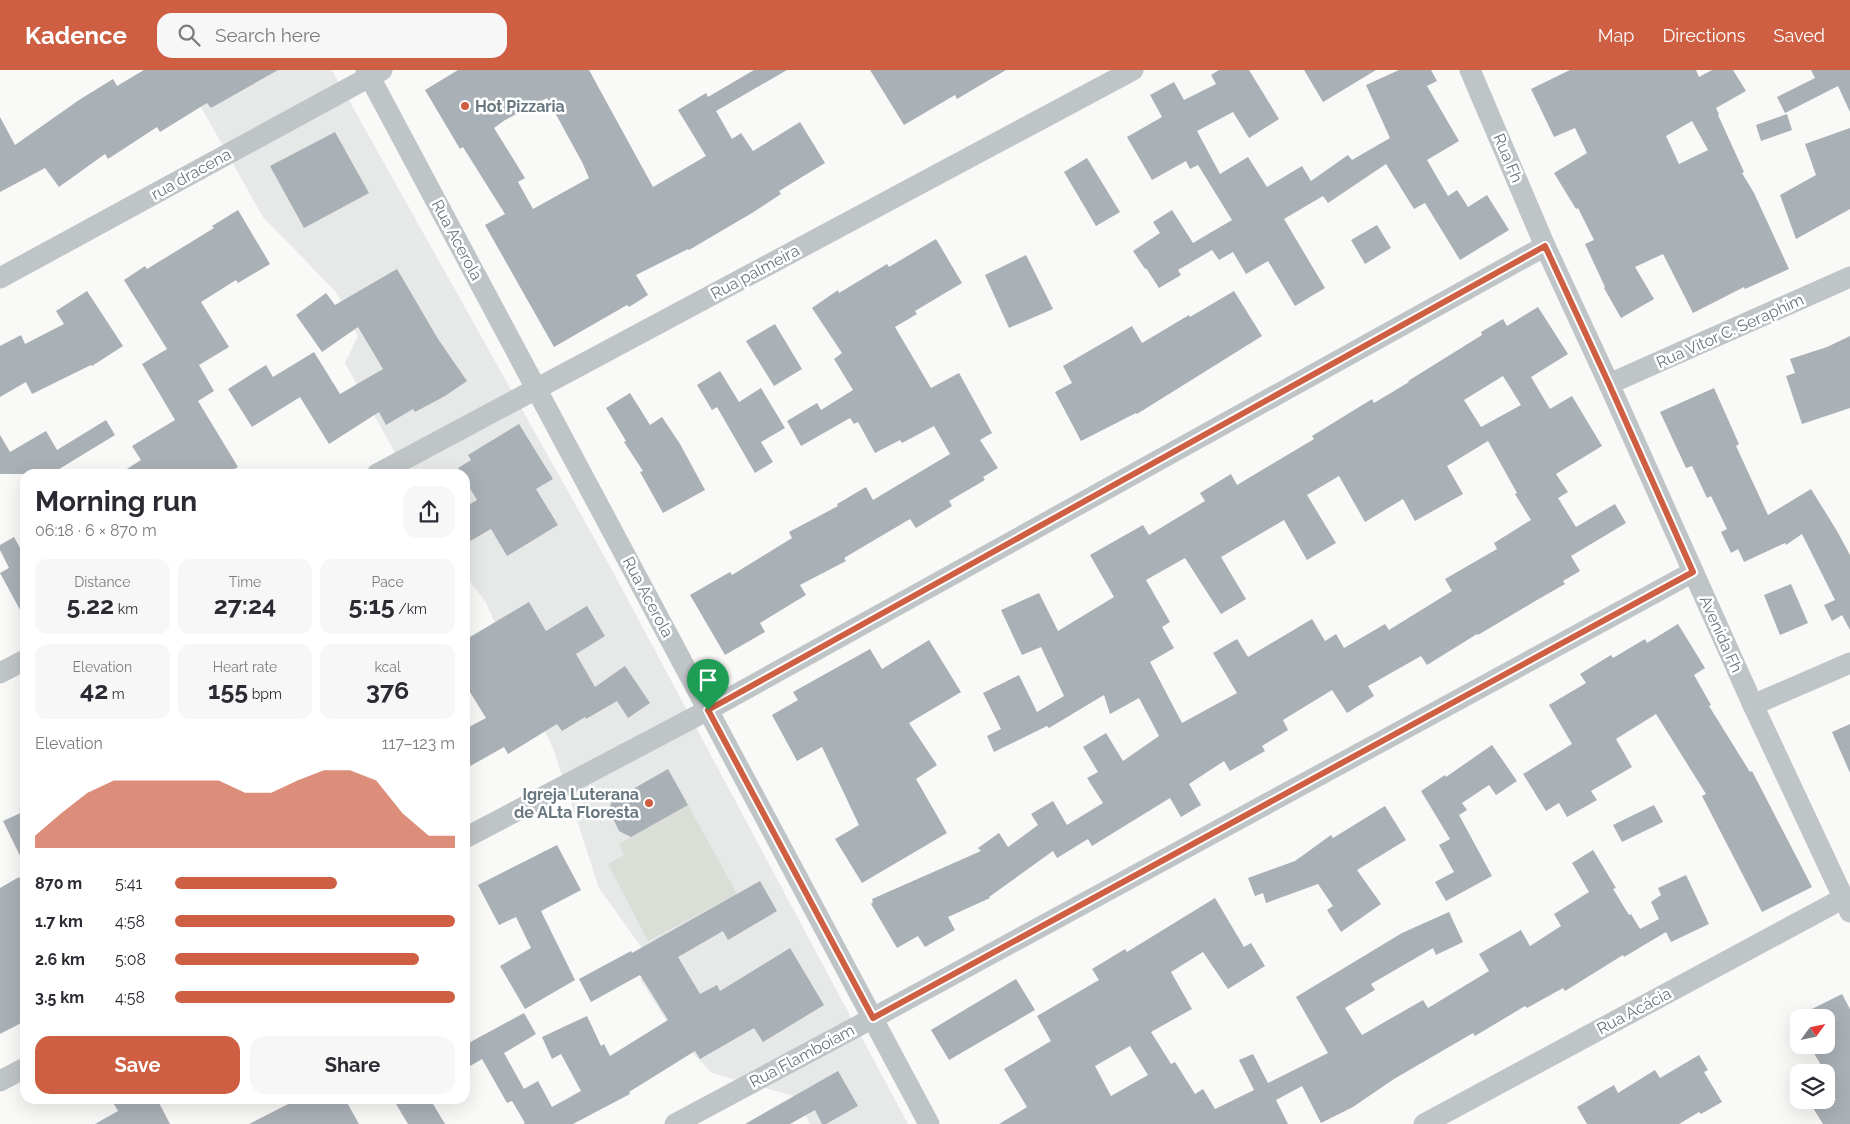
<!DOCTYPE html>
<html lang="en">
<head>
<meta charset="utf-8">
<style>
  :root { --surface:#fff; --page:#f7f7f7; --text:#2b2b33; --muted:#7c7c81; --accent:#ce5f43 }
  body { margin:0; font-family:Raleway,sans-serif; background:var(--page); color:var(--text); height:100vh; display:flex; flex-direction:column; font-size:19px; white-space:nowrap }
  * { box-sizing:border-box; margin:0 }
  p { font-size:16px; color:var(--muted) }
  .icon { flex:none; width:28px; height:28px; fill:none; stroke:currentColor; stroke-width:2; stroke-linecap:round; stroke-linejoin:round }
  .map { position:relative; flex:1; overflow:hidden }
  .details { position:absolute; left:20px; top:399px; width:450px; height:635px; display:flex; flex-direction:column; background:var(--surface); border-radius:15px; box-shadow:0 5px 20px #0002 }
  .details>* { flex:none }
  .needle { width:32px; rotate:57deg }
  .fabs { position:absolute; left:1790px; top:939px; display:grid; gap:10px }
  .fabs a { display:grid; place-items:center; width:45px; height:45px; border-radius:10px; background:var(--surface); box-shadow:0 5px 20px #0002; font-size:25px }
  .pin { position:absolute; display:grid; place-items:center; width:42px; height:42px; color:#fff; margin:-51px -21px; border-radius:50% 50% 50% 0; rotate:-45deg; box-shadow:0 0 5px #0007 }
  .pin .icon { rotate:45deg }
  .round { display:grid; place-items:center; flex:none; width:52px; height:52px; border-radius:15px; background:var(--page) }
  .head { display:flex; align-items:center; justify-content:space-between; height:85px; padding:0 15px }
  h1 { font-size:28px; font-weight:700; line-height:38px }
  .stats { display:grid; grid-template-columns:repeat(3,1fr); gap:8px; height:85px; padding:5px 15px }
  .stats div { display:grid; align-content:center; border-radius:12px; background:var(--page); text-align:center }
  .stats b { font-size:25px; font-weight:700 }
  .stats small { font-size:14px; font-weight:400 }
  .stats p { font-size:14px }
  .chart { height:140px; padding:10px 15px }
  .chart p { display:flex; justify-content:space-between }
  .chart svg { width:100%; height:90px; margin-top:5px; fill:var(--accent); opacity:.7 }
  .cta { display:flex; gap:10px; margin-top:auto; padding:10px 15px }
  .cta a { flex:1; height:58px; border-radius:15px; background:var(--accent); color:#fff; font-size:20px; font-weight:700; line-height:58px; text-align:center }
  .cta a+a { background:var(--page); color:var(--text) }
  ul { padding:0 15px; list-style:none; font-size:16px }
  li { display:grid; grid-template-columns:80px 60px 1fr; align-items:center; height:38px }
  li i { height:12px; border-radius:6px; background:var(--accent) }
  header { display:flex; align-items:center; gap:30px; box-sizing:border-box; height:70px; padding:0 25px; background:var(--accent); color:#fff }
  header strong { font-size:24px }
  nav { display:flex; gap:28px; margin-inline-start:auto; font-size:18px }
  .search { width:350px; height:45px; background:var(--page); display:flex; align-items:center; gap:12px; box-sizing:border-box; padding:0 18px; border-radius:15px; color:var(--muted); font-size:19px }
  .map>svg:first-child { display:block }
</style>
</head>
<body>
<header>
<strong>Kadence</strong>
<div class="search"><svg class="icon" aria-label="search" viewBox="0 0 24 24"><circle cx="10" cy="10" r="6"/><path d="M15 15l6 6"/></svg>Search here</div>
<nav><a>Map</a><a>Directions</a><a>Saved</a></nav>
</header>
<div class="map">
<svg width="1850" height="1054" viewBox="0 0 1850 1054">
  <rect width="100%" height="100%" fill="#f9f9f8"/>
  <polygon fill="#e7e8e8" points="180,0 332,0 612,500 908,1054 810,1054 797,1027 712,1003 676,966 640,909 645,905 652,892 599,818 554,681 485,531 465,505 465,404 407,404 345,293 358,266 336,222 263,147"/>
  <polygon fill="#daded7" points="688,735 737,824 648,871 608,794 624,785 619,774"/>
  <g fill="#a9b0b6" fill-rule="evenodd">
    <polygon points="144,0 278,0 211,38 207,33 160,62 157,57 108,89 105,84 59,117 45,98 0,122 0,47 15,75 79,30 113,9 117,16"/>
    <path d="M458,0H589L653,117L706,86L678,40L706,23L708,27L754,0H787L716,41L732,69L741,63L753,81L800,52L825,93L779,121L781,124L752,143L689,180L688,179L636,205L648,225L629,237L627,235L554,277L485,155L505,144L463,77L460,79L425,20ZM547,28L582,92L589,108L533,139L518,112L525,108L494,58L505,50Z"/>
    <polygon points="870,0 1006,0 957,29 955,25 904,55"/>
    <polygon points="1219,0 1249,0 1279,49 1249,68 1233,42 1197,61 1220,104 1248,87 1267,117 1302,96 1311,111 1348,85 1352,90 1390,68 1366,15 1399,0 1431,0 1437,11 1427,16 1459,71 1427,90 1448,126 1457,120 1468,137 1487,125 1509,160 1460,190 1425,133 1414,139 1386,94 1328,133 1323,126 1284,149 1325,218 1295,236 1268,191 1246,204 1233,182 1219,190 1212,180 1178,200 1181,205 1159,218 1146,198 1145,199 1133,181 1160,163 1153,152 1172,140 1193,173 1232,150 1198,95 1190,99 1186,91 1152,110 1127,67 1162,47 1150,25 1174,12 1184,30 1216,14 1211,5"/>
    <polygon points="1304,0 1376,0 1323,32"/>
    <path d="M1570,0H1696L1699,7L1712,0H1733L1746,21L1716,38L1719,44L1718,45L1744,102L1742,103L1754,123L1789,199L1745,219L1744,217L1693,243L1663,184L1635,197L1654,229L1621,248L1604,218L1605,217L1585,174L1594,170L1578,138L1576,139L1554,103L1587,83L1575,58L1554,67L1531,19ZM1692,51L1708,80L1679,94L1666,66Z"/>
    <polygon points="1811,0 1850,0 1850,42 1838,16 1785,43 1777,27 1815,8"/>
    <polygon points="1787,44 1792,60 1761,71 1756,55"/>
    <polygon points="1850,58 1850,139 1796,169 1780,125 1816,105 1805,74"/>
    <polygon points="335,62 369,123 304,158 270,96"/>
    <polygon points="1087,88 1120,142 1096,156 1064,102"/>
    <polygon points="238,140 270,194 238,213 236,210 201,232 229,277 199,295 214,321 198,331 238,397 226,404 119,404 141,390 132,376 175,350 142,294 167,279 124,210 145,196 147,199 214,158 212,156"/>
    <polygon points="1377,155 1391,178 1365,194 1351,170"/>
    <polygon points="936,169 962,213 915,241 917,244 895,257 931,318 959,303 992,363 980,370 998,398 983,407 985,410 949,431 952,436 916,458 910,449 844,488 846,491 800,515 806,525 760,553 765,562 725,585 690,525 730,502 732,505 792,468 789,462 838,436 837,434 866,417 873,430 950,384 934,356 902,373 900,370 875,383 858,352 854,354 850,348 801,376 787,351 817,333 821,340 853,320 834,289 842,283 812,238 838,220 839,223 887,194 889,197"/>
    <polygon points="1026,185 1053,239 1009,258 985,205"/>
    <polygon points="397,199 438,269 467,311 445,326 415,342 413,339 386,355 379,342 329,374 300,327 252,357 228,319 266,295 273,307 314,282 340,324 383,299 358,257 322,282 296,245 326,223 335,235"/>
    <polygon points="87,221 123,276 92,296 91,295 32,324 26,312 0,327 0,276 21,265 25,274 64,254 56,241"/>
    <polygon points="1234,221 1262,266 1137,344 1136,343 1081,371 1055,322 1072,313 1063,296 1132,256 1142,273 1189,245 1190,247"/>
    <path d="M1538,237L1568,284L1531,307L1550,339L1572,326L1602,376L1556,404L1568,422L1558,428L1576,457L1615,434L1626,453L1571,486L1580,501L1563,511L1565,514L1537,530L1478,565L1477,564L1427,595L1421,586L1368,616L1374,626L1347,643L1332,620L1283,650L1288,660L1262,676L1265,681L1230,701L1224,691L1189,714L1201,735L1181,747L1170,728L1092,776L1088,769L1057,788L1053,781L989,827L990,828L948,847L955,860L925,877L918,866L897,878L871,834L873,832L872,829L981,781L978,778L999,763L1008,777L1038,755L1031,744L1053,731L1067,755L1103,733L1087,708L1098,702L1083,677L1106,663L1123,691L1159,666L1139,628L1110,644L1104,625L1049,658L1047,656L994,682L987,666L1001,659L983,623L1019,605L1037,642L1064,626L1041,577L1022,585L1001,540L1039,523L1058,561L1114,527L1090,485L1143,455L1149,465L1205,431L1200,423L1231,404L1237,415L1314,369L1312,366L1372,329L1374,333L1409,312L1408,311L1482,265L1481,262L1503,249L1507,256ZM1503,306L1521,335L1481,357L1464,330ZM1488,371L1517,423L1515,424L1531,450L1494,473L1497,479L1445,509L1452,521L1389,560L1385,554L1344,578L1336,564L1325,571L1312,549L1248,587L1237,569L1213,583L1237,623L1182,653L1150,592L1174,578L1162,557L1170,552L1146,510L1185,488L1221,544L1246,529L1221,487L1284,450L1307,490L1336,473L1307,425L1339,406L1365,452L1403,429L1415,451L1463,424L1447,396Z"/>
    <polygon points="775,254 802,299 774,316 746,271"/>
    <polygon points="1850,266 1850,338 1802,354 1786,306 1795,303 1790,289 1827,277"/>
    <polygon points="720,301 739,332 761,318 785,358 761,372 773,392 755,403 717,337 712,340 697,315"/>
    <polygon points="1714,318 1739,374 1736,376 1768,445 1811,419 1837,461 1850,485 1850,560 1842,545 1832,551 1824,535 1835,530 1802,464 1786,475 1785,473 1744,492 1738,479 1731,483 1721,462 1727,459 1711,426 1707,428 1692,396 1686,398 1660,342"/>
    <polygon points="630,323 650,355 662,347 680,374 705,420 663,443 640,402 643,401 624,372 626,371 606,338"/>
    <polygon points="106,350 115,365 51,404 0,404 0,365 10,382 46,361 57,380"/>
    <polygon points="519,354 553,409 536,419 558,455 507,486 491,459 465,474 465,437 477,430 465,410 465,404 462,404 458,398 471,390 468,385"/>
    <polygon points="14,467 25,487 25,549 0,503 9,498 0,480 0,475"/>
    <polygon points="1791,514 1808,553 1780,565 1764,525"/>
    <polygon points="529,532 546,561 587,536 605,566 576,584 595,617 625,596 650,633 628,648 617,631 586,649 585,647 562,661 557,654 508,684 504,677 465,699 465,659 486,648 465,614 465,570"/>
    <polygon points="1678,554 1705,598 1694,605 1711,635 1709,636 1750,702 1752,701 1812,817 1762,842 1702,726 1706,724 1656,644 1616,669 1632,697 1591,721 1597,730 1567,747 1559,733 1546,741 1523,704 1572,674 1549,635 1586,613 1580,604 1611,585 1613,588 1645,569 1647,573"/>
    <polygon points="929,570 961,622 909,653 937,695 916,709 947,763 862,813 835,769 859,755 822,677 797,691 772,645 798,630 793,622 870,579 882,599"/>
    <polygon points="1850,654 1850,703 1832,662"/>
    <polygon points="1492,675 1517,711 1496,725 1489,715 1462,733 1467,740 1459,745 1492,806 1446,831 1435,812 1454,802 1439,775 1450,769 1421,721 1445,705 1446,707"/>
    <polygon points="668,699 688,735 631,767 619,761 609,740 612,731"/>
    <polygon points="1654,735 1663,752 1622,772 1613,755"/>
    <polygon points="1385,736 1406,770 1357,800 1381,834 1341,862 1327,840 1333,836 1318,814 1266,833 1263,823 1255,826 1248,808 1295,791 1331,765 1333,768"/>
    <polygon points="25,741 25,796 3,751"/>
    <polygon points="557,775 581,820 541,841 575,910 525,939 500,896 531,878 516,847 499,855 478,815"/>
    <path d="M1593,780L1616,818L1613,819L1629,845L1631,844L1640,859L1659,849L1651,832L1661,825L1658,818L1686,805L1709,854L1671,872L1666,862L1624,887L1623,885L1565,921L1563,918L1527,938L1525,936L1475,966L1473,963L1394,1009L1353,1037L1321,1053L1302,1016L1276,1030L1288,1054H999L1027,1037L1004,999L1051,971L1037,946L1099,910L1092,899L1125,879L1127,882L1215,828L1244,877L1251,873L1265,896L1228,919L1203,882L1171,902L1192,939L1151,962L1171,994L1175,992L1195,1024L1203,1019L1215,1039L1254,1020L1239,990L1253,984L1268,1013L1328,983L1296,927L1402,863L1449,842L1463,872L1436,885L1433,878L1371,914L1375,920L1345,938L1362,965L1423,930L1428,938L1489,901L1479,884L1521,860L1530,876L1561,856L1554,844L1589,822L1572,793ZM1130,976L1148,1005L1111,1026L1095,996Z"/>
    <polygon points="19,807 25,817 25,951 0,964 0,818"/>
    <polygon points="760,811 777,841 728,870 723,861 678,887 700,924 717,915 720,921 790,878 824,935 763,972 754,958 700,989 695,981 629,1022 630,1024 573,1054 523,1054 525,1053 512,1031 507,1033 482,989 465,999 465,975 524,943 536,964 504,983 524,1019 538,1011 552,1037 581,1021 561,984 552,989 542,967 587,946 601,976 604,974 610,986 668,950 640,905 591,932 579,909 631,881 632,883"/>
    <polygon points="1016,909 1035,940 949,990 931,960"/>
    <polygon points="1842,924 1850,939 1850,1054 1823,1054 1808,1030 1836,1030 1831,1021 1835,1018 1809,975 1826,975 1826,948 1799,948 1799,957 1794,948"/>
    <polygon points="1699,985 1708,1000 1704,1002 1722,1032 1701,1044 1699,1042 1679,1054 1587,1054 1577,1037 1614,1015 1618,1023 1655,1000 1660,1008"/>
    <polygon points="838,1001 858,1036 826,1054 822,1054 815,1040 790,1054 745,1054"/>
    <polygon points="111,1029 157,1029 170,1054 95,1054 118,1041"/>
    <polygon points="298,1029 345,1029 359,1054 249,1054"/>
    <polygon points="393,1029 430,1029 445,1054 408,1054"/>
  </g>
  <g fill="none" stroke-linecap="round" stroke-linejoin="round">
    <g stroke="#bfc4c7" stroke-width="21">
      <polyline points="366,0 929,1054"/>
      <polyline points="1470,0 1545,176 1609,314 1753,635 1850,842"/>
      <polyline points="0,208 382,0"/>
      <polyline points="1609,314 1850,207"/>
      <polyline points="377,404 1133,0"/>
      <polyline points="0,603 25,590"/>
      <polyline points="1753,635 1850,593"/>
      <polyline points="465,768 708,640 1545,176"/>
      <polyline points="0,1011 25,998"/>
      <polyline points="675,1054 873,948 1693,502"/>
      <polyline points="1424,1054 1844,828"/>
    </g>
  </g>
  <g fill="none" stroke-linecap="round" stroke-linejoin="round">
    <defs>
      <polygon id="route" points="1545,176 1609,314 1693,502 873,948 708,640"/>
    </defs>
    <use href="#route" stroke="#fff" stroke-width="10"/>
    <use href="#route" stroke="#ce5f43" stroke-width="6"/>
  </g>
  <g fill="#ce5f43" stroke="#fff" stroke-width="2">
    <circle cx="465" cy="36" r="5"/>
    <circle cx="649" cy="733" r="5"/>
  </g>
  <g text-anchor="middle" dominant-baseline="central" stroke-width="5" stroke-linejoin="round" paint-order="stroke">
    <g font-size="16" font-weight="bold" fill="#67767f" stroke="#fff" text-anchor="start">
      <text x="475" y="36">Hot Pizzaria</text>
      <text x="639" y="724" text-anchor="end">Igreja Luterana<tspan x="639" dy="18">de ALta Floresta</tspan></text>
    </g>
    <g font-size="16" fill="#67767f" stroke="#fff">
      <text transform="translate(1508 88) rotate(67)">Rua Fh</text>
      <text transform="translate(191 104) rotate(-29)">rua dracena</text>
      <text transform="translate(457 170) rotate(62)">Rua Acerola</text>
      <text transform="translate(755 202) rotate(-28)">Rua palmeira</text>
      <text transform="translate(1730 261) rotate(-24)">Rua Vitor C. Seraphim</text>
      <text transform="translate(648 527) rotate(62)">Rua Acerola</text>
      <text transform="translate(1721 564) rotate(66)">Avenida Fh</text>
      <text transform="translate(1634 941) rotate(-28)">Rua Acácia</text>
      <text transform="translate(802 986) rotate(-28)">Rua Flamboiam</text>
    </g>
  </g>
</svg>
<div class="fabs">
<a><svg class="needle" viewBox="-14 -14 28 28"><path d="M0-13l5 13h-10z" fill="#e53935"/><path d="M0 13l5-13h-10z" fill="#7c7c81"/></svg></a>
<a><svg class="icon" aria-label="layers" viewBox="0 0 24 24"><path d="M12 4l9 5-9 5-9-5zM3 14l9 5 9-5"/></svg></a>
</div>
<div class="pin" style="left:708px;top:640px;background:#1e9e55"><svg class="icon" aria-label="arrive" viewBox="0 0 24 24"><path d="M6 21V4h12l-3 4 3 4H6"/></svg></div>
<section class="details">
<div class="head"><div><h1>Morning run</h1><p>06:18 · 6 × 870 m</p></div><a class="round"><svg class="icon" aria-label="share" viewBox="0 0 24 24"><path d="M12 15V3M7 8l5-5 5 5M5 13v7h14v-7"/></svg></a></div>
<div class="stats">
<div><p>Distance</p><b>5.22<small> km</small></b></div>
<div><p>Time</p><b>27:24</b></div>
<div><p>Pace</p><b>5:15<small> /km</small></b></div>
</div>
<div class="stats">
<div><p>Elevation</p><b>42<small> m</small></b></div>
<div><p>Heart rate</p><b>155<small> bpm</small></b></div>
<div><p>kcal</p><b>376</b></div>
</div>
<div class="chart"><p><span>Elevation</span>117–123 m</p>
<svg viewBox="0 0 160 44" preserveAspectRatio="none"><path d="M0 44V38L10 27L20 17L30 11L40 11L50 11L60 11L70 11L80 17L90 17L100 11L110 6L120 6L130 11L140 27L150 38L160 38V44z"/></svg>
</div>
<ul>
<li><b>870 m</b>5:41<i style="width:58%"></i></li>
<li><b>1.7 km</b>4:58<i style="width:100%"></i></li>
<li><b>2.6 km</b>5:08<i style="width:87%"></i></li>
<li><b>3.5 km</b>4:58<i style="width:100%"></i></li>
</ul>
<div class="cta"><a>Save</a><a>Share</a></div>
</section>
</div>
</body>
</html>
